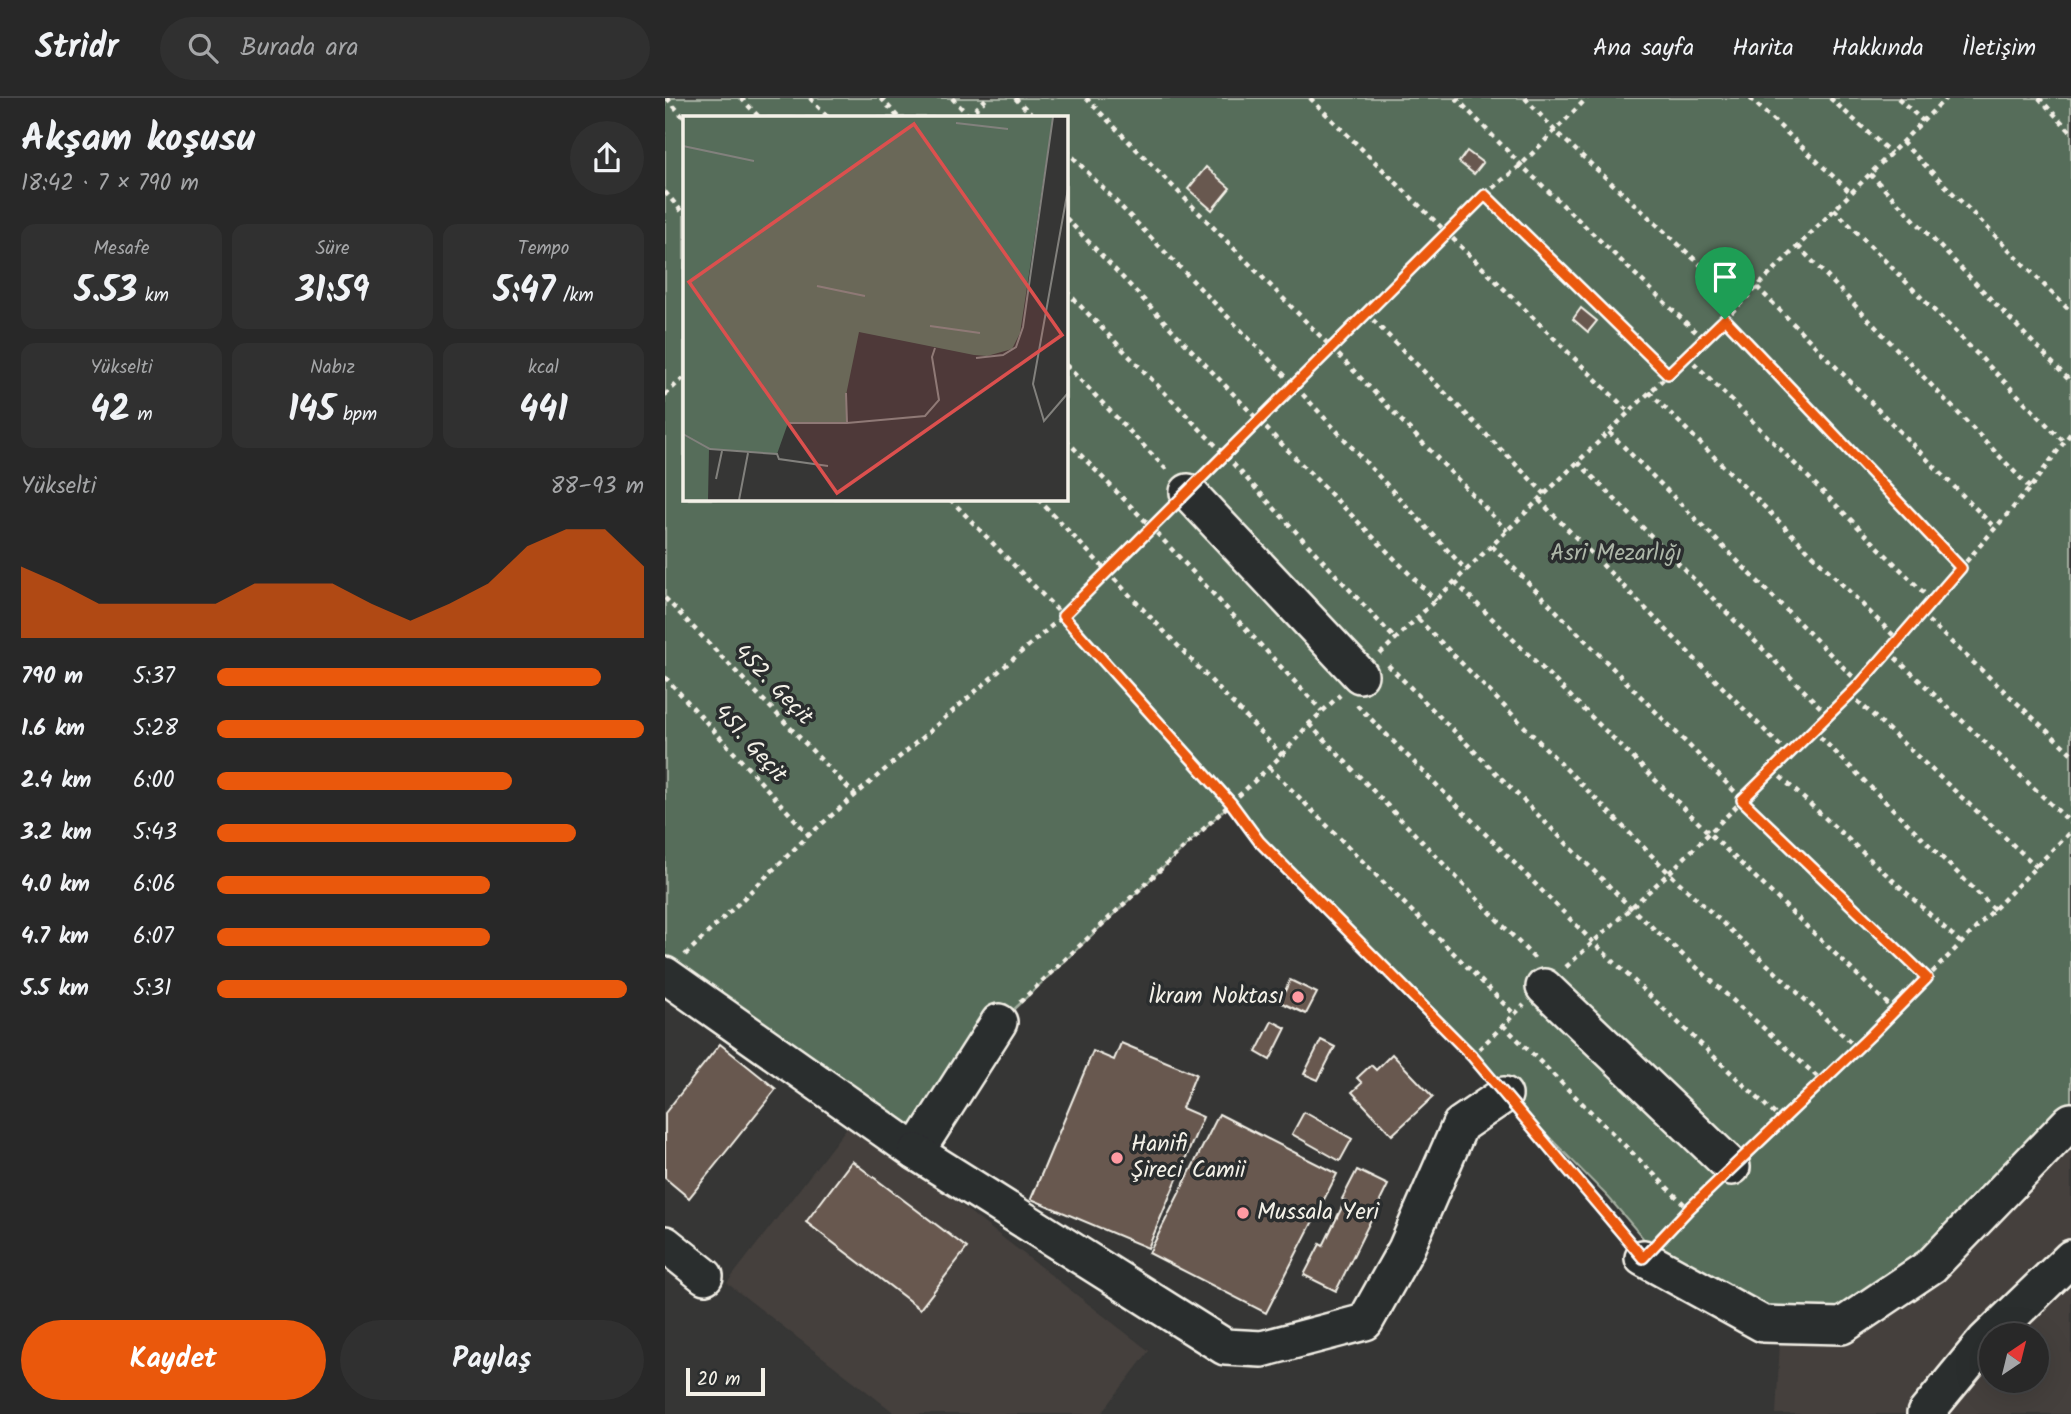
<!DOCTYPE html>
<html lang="tr">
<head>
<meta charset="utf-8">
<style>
  :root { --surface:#282828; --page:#303030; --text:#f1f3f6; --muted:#a5a6a8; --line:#444445; --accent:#ea580c }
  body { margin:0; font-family:Kalam,sans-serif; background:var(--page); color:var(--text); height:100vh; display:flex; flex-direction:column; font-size:26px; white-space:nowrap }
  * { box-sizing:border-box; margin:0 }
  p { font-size:23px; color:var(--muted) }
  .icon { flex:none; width:38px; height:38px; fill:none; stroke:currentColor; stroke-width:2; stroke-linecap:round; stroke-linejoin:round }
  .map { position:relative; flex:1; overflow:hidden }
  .side { display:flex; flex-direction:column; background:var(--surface); width:665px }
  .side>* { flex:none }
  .needle { width:46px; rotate:35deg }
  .buttons { position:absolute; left:1314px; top:1225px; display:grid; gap:14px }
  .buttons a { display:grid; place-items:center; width:70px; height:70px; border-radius:50%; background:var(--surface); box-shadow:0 7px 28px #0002,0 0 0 2px var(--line); font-size:35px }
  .scale { position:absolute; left:21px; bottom:18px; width:79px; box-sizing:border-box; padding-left:7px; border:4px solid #f4f1e8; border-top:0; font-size:19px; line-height:24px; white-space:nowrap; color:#f4f1e8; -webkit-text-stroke:5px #2a2d2e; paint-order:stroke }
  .pin { position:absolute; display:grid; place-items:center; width:60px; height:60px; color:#fff; margin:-72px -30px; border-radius:50% 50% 50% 0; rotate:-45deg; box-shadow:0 0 7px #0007 }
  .pin .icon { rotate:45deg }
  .round { display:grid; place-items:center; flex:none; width:74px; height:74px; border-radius:37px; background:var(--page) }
  .overview { display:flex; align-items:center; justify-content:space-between; height:119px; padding:0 21px }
  h1 { font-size:38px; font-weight:800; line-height:52px }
  .stats { display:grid; grid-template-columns:repeat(3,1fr); gap:10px; height:119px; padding:7px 21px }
  .stats div { display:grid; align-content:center; border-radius:14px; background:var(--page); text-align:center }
  .stats b { font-size:35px; font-weight:800 }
  .stats small { font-size:19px; font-weight:400 }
  .stats p { font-size:19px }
  .chart { height:196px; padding:14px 21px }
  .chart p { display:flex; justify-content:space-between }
  .chart svg { width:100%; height:126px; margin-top:7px; fill:var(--accent); opacity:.7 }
  .cta { display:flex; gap:14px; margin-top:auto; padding:14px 21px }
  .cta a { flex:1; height:80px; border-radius:42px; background:var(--accent); color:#fff; font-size:28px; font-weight:800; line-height:80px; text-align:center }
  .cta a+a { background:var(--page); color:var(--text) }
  ul { padding:0 21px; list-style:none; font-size:23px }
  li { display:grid; grid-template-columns:112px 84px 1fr; align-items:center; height:52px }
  li i { height:18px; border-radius:9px; background:var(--accent) }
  header { display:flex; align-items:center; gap:42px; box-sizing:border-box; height:98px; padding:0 35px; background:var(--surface); border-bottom:2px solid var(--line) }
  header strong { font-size:33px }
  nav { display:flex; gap:38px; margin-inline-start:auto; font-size:24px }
  .search { width:490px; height:63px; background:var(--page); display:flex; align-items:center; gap:18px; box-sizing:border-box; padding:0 24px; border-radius:38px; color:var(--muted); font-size:26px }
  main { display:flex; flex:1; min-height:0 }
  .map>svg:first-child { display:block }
</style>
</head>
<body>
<header>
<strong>Stridr</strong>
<div class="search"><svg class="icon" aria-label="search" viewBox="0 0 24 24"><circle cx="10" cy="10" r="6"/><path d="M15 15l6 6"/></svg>Burada ara</div>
<nav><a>Ana sayfa</a><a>Harita</a><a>Hakkında</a><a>İletişim</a></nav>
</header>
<main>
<section class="side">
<div class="overview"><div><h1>Akşam koşusu</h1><p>18:42 · 7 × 790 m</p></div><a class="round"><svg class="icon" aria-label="share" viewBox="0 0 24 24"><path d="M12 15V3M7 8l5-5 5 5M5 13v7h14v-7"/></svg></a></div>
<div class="stats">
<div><p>Mesafe</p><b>5.53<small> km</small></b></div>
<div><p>Süre</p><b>31:59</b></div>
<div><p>Tempo</p><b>5:47<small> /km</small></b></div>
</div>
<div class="stats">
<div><p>Yükselti</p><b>42<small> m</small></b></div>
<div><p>Nabız</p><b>145<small> bpm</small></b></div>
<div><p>kcal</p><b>441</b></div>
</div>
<div class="chart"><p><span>Yükselti</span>88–93 m</p>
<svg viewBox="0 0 160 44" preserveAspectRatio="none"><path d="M0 44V19L10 25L20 32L30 32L40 32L50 32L60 25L70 25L80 25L90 32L100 38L110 32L120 25L130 12L140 6L150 6L160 19V44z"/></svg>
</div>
<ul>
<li><b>790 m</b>5:37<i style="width:90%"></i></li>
<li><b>1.6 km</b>5:28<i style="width:100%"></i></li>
<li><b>2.4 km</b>6:00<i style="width:69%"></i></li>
<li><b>3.2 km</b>5:43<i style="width:84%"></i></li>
<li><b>4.0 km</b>6:06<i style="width:64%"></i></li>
<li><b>4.7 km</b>6:07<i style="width:64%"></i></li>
<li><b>5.5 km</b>5:31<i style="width:96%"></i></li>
</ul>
<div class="cta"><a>Kaydet</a><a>Paylaş</a></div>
</section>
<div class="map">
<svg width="1406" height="1316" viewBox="0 0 1406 1316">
  <rect width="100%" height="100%" fill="#363635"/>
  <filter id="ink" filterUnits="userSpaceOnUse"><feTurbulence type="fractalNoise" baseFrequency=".0143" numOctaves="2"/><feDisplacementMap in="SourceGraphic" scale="14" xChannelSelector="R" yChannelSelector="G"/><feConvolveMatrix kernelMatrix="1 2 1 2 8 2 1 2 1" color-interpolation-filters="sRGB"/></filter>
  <g filter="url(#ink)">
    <g fill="#45403d" fill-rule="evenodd">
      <path d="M1406,1009V1316H1111L1116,1225ZM1326,1237H1372V1283H1326Z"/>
      <polygon points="187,1023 484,1253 436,1316 231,1316 62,1185"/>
    </g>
    <path fill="#566d5a" stroke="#a5afa1" stroke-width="2" fill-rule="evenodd" d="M0,0H1406V1009L1237,1182L1154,1226L1031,1186L978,1140L944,1100L594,743L566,705L326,933L246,1048L0,877ZM19,19H401V401H19Z"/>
    <g fill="#685850" stroke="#f4f1e8" stroke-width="2">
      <polygon points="802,53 818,65 809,76 794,64"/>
      <polygon points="541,69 565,90 547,112 523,91"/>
      <polygon points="916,210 932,223 923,234 908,221"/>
      <polygon points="625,882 652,895 641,916 615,904"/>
      <polygon points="607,923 621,930 605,962 591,954"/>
      <polygon points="656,942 670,949 653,982 639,976"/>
      <polygon points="456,945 531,976 517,1010 538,1019 483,1150 366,1101 428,953 449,962"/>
      <polygon points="55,946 111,991 24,1100 0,1080 0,1015"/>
      <polygon points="727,956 768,999 727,1037 687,994 697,985 692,980 706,967 711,972"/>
      <polygon points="639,1014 687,1041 675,1063 627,1036"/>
      <polygon points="554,1016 672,1076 601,1215 484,1155"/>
      <polygon points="187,1063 302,1150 255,1211 141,1124"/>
      <polygon points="692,1072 723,1087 671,1193 639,1177 655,1146 658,1148 680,1103 677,1101"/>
    </g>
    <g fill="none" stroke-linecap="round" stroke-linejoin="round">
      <defs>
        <g id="minor">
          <polyline points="523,394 695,577"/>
          <polyline points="0,877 251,1054 334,924"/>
          <polyline points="879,889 1067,1069"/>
          <polyline points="251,1054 560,1249 597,1251 700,1224 741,1151 795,1027 839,997"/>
          <polyline points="0,1146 40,1178"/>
          <polyline points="978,1160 1098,1226 1177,1228 1266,1168 1406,1023"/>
          <polyline points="1260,1316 1320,1243 1406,1160"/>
        </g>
      </defs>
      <use href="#minor" stroke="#f4f1e8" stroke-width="40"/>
      <g stroke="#f4f1e8" stroke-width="4.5" stroke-dasharray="5 5" stroke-linecap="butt">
        <polyline points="2,0 19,20"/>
        <polyline points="76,0 94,19"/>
        <polyline points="145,0 163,19"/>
        <polyline points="216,0 233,19"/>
        <polyline points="287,0 305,19"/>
        <polyline points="350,0 369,19"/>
        <polyline points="421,0 666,249 842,433"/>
        <polyline points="645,0 964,314"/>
        <polyline points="791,0 856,67 1038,241"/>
        <polyline points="860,0 890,33 1076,204"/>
        <polyline points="1085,0 1186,95"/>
        <polyline points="1165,0 1226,55"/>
        <polyline points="1233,0 1258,23"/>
        <polyline points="1374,0 1406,34"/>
        <polyline points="303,19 322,0"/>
        <polyline points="1237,44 1406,214"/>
        <polyline points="401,52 629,287 802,473"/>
        <polyline points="1205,76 1406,284"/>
        <polyline points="0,94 19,116"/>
        <polyline points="819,97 1003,277"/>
        <polyline points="1169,111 1399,344"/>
        <polyline points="401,120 594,323 771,503"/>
        <polyline points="1133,148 1365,390"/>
        <polyline points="1092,189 1330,430"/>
        <polyline points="401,193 560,357 731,542"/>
        <polyline points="701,215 880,396"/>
        <polyline points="1060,221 1296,470"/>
        <polyline points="1022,258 1267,503"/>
        <polyline points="401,267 503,373"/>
        <polyline points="984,294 1233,542"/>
        <polyline points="0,297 19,279"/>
        <polyline points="944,334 1195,586"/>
        <polyline points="401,342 487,430 657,613"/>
        <polyline points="913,364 1163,617"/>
        <polyline points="544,372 780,135 819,97 856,67 922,0"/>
        <polyline points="285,401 398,518 566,705 594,743 807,958 821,975"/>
        <polyline points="373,401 617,657"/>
        <polyline points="874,402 1123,656"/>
        <polyline points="827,448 1078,702 1262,880"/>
        <polyline points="790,484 1044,735 1229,912"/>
        <polyline points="0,500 191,698"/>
        <polyline points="1256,516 1406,655"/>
        <polyline points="753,521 1004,775 1192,950"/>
        <polyline points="1223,553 1406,725"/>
        <polyline points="715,556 1060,221 1281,0"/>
        <polyline points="723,567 966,810 1157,983"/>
        <polyline points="0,579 144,737"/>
        <polyline points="1185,596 1372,769"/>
        <polyline points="692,607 928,844 1116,1022"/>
        <polyline points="644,626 872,863"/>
        <polyline points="1148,632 1330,812"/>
        <polyline points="604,669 849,916"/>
        <polyline points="1108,672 1296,845"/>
        <polyline points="20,857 144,737 398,518 503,413"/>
        <polyline points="901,869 1004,775 1195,586 1365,390 1406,335"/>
        <polyline points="355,904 617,657 644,626 675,597"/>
        <polyline points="838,927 1024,1111"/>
        <polyline points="807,958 859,907"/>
        <polyline points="859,1019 960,1138"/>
        <polyline points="1088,1049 1207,936 1406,733"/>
        <polyline points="998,1138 1046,1089"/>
      </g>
      <use href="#minor" stroke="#2a2d2e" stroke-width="35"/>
    </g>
  </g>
  <g fill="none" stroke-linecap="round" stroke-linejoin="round" filter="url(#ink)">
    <defs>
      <polygon id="route" points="820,97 1003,276 1060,221 1296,470 1195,586 1077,702 1262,880 1207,936 1024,1111 978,1160 807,958 594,743 566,705 398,518"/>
    </defs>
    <use href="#route" stroke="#fff" stroke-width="14"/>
    <use href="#route" stroke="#ea580c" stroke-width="9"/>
  </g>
  <g fill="#ff9aa2" stroke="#2a2d2e" stroke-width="2.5">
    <circle cx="633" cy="899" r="7"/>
    <circle cx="452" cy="1060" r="7"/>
    <circle cx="578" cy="1115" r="7"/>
  </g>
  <g text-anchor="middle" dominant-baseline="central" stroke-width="7" stroke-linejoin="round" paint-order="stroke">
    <g font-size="23" fill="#adb6a8" stroke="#2a2d2e">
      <text x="951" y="456">Asri Mezarlığı</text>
    </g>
    <g font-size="23" fill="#f4f1e8" stroke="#2a2d2e">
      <text transform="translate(108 587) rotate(46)">452. Geçit</text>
      <text transform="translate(85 646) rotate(48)">451. Geçit</text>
    </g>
    <g font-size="23" fill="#f4f1e8" stroke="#2a2d2e" text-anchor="start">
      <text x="619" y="899" text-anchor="end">İkram Noktası</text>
      <text x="466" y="1047">Hanifi<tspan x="466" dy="26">Şireci Camii</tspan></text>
      <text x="592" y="1115">Mussala Yeri</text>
    </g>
  </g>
  <g transform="translate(18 18)">
    <rect width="385" height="385" fill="#363635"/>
    <path d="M0,1H370L337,217L329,233L304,240L291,239L176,216L163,279V307H105L94,338L26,333L25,384H0Z" fill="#566d5a"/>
    <path fill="none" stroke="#82817d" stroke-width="2" d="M273,7L325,13M0,30L71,45M385,73L350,268L361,305L385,277M134,170L182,180M247,210L297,217M293,242L320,239L333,231L340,211L370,1M104,307H164L163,277M164,307L242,300L256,284L249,241L252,232M0,318L27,333L94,338L96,343L145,350M33,363L39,335M56,384L65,337"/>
    <path fill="#dc504e" fill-opacity="0.15" stroke="#dc504e" stroke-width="3.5" d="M231,8L379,219L154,377L6,166Z"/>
    <rect width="385" height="385" fill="none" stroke="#f4f1e8" stroke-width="3.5"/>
  </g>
</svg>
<div class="buttons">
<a><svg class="needle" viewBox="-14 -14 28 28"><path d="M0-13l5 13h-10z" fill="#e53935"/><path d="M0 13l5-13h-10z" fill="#a5a6a8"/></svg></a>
</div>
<div class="scale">20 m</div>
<div class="pin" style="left:1060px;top:221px;background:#1e9e55"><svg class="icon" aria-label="arrive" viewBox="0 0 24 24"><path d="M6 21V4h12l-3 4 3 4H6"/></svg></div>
</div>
</main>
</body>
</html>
